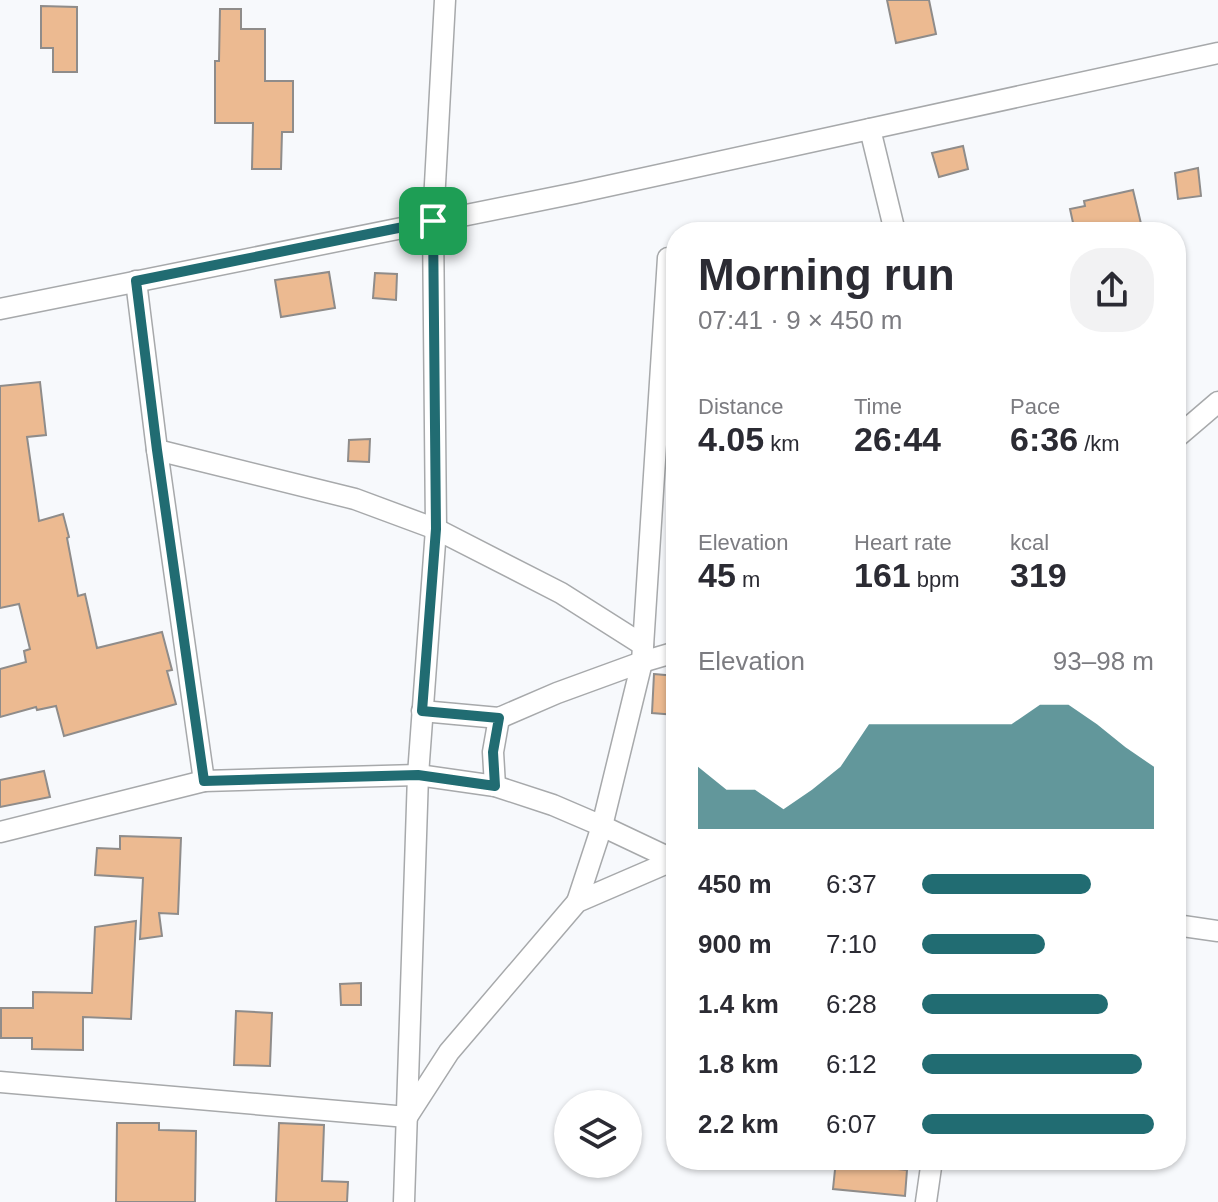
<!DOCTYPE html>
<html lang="en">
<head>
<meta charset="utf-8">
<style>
  :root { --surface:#fff; --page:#f2f2f3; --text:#2b2b33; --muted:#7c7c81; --accent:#216c72 }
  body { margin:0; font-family:Arial,sans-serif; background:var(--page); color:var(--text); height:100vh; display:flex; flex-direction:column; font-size:30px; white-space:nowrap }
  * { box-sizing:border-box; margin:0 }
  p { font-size:26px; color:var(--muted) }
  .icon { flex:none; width:44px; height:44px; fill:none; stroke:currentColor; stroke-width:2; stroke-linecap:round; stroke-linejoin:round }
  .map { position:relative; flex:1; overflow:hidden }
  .panel { position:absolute; left:666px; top:222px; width:520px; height:948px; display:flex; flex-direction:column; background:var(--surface); border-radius:32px; box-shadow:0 2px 6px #0004 }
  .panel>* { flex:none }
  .buttons { position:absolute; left:554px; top:1090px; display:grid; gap:16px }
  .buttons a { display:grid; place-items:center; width:88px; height:88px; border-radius:50%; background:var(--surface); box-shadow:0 2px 6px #0004; font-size:40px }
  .pin { position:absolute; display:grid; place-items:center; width:68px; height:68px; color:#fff; margin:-34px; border-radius:16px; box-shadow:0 4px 12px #0006 }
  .round { display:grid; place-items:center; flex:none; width:84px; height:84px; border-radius:32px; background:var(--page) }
  .head { display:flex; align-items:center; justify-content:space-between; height:136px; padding:0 32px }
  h1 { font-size:44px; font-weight:600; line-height:60px }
  .figures { display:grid; grid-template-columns:repeat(3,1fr); gap:12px; height:136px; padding:8px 32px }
  .figures div { display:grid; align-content:center }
  .figures b { font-size:34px; font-weight:600 }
  .figures small { font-size:22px; font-weight:400 }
  .figures p { font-size:22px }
  .chart { height:224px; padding:16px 32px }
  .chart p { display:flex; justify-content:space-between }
  .chart svg { width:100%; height:144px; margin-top:8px; fill:var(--accent); opacity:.7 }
  ul { padding:0 32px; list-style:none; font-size:26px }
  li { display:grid; grid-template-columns:128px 96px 1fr; align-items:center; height:60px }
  li i { height:20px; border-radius:10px; background:var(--accent) }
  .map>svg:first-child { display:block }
</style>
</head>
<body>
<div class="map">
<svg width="1218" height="1202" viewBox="0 0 1218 1202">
  <rect width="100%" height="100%" fill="#f7f9fc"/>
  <g fill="#ecba91" stroke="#8f8c8a" stroke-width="2">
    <polygon points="887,0 929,0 936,34 896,43"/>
    <polygon points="41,6 77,7 77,72 53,72 53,48 41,48"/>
    <polygon points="220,9 241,9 241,29 265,29 265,81 293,81 293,132 282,132 281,169 252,169 253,123 215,123 215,61 219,61"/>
    <polygon points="963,146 968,169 939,177 932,153"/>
    <polygon points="1198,168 1201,196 1178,199 1175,173"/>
    <polygon points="1133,190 1143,232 1075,232 1070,209 1085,206 1084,201"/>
    <polygon points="329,272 335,308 281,317 275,280"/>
    <polygon points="375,273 397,274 396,300 373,298"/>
    <polygon points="40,382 46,435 27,437 39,521 63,514 69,537 67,538 78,596 85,594 97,648 162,632 172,670 167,671 176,704 64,736 56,706 37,710 36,707 0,717 0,669 26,662 24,651 30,649 19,604 0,608 0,386"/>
    <polygon points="370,439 369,462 348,461 349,440"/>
    <polygon points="654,674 676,676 676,715 652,713"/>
    <polygon points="44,771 50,797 0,807 0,780"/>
    <polygon points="120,836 181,838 178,914 159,913 162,936 140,939 143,878 95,875 97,848 120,849"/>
    <polygon points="136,921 131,1019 83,1017 83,1050 32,1049 32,1038 1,1038 1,1008 33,1008 33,992 92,993 95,927"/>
    <polygon points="361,983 361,1005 341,1005 340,984"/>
    <polygon points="236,1011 272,1013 270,1066 234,1065"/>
    <polygon points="117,1123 159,1123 159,1130 196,1131 195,1202 116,1202"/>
    <polygon points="279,1123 324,1125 322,1181 348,1182 347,1202 276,1202"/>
    <polygon points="836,1160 881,1160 880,1167 907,1170 905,1196 833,1189"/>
  </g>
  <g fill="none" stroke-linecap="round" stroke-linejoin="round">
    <defs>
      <g id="street">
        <polyline points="870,129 895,232"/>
        <polyline points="136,281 157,450 204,781"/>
        <polyline points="0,309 576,193 1218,53"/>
        <polyline points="1176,438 1218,402"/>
        <polyline points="157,450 355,499 436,529 561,593 643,645"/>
        <polyline points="422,711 499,718 557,693 642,662 676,652"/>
        <polyline points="495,786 493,752 499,718"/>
        <polyline points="0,832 204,781 418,775 495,786 553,805 602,826 676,861"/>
        <polyline points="577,902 602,826 642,662 668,258"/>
        <polyline points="1176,925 1218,931"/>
        <polyline points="0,1082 407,1117 449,1052 577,902 672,861"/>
        <polyline points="404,1202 418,775 436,529 433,221 445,0"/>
        <polyline points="926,1202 932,1160"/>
      </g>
    </defs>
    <use href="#street" stroke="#a7a9ab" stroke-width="23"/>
    <use href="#street" stroke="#fff" stroke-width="20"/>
  </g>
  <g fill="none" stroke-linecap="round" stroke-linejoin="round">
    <defs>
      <polygon id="route" points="433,221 436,529 422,711 499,718 493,752 495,786 418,775 204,781 157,450 136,281"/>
    </defs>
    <use href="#route" stroke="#fff" stroke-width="16"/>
    <use href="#route" stroke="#216c72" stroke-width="10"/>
  </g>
</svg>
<div class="buttons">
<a><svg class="icon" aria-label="layers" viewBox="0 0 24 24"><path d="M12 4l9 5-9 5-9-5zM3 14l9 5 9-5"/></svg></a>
</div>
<div class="pin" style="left:433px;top:221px;background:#1e9e55"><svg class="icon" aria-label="arrive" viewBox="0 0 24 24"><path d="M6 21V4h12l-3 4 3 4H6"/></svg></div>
<section class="panel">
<div class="head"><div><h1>Morning run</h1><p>07:41 · 9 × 450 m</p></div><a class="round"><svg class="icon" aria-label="share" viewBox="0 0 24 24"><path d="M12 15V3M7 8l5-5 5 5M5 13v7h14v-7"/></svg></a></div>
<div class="figures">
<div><p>Distance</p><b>4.05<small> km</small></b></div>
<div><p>Time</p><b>26:44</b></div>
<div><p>Pace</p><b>6:36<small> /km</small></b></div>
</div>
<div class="figures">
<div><p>Elevation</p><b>45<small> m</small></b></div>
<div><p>Heart rate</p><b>161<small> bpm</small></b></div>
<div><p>kcal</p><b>319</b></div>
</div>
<div class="chart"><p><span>Elevation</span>93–98 m</p>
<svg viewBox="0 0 160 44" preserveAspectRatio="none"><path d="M0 44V25L10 32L20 32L30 38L40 32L50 25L60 12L70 12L80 12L90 12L100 12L110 12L120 6L130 6L140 12L150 19L160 25V44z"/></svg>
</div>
<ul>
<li><b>450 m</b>6:37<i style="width:73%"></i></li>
<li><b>900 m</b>7:10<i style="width:53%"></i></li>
<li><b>1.4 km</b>6:28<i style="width:80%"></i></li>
<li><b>1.8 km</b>6:12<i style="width:95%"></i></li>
<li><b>2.2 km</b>6:07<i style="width:100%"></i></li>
</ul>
</section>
</div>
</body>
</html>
